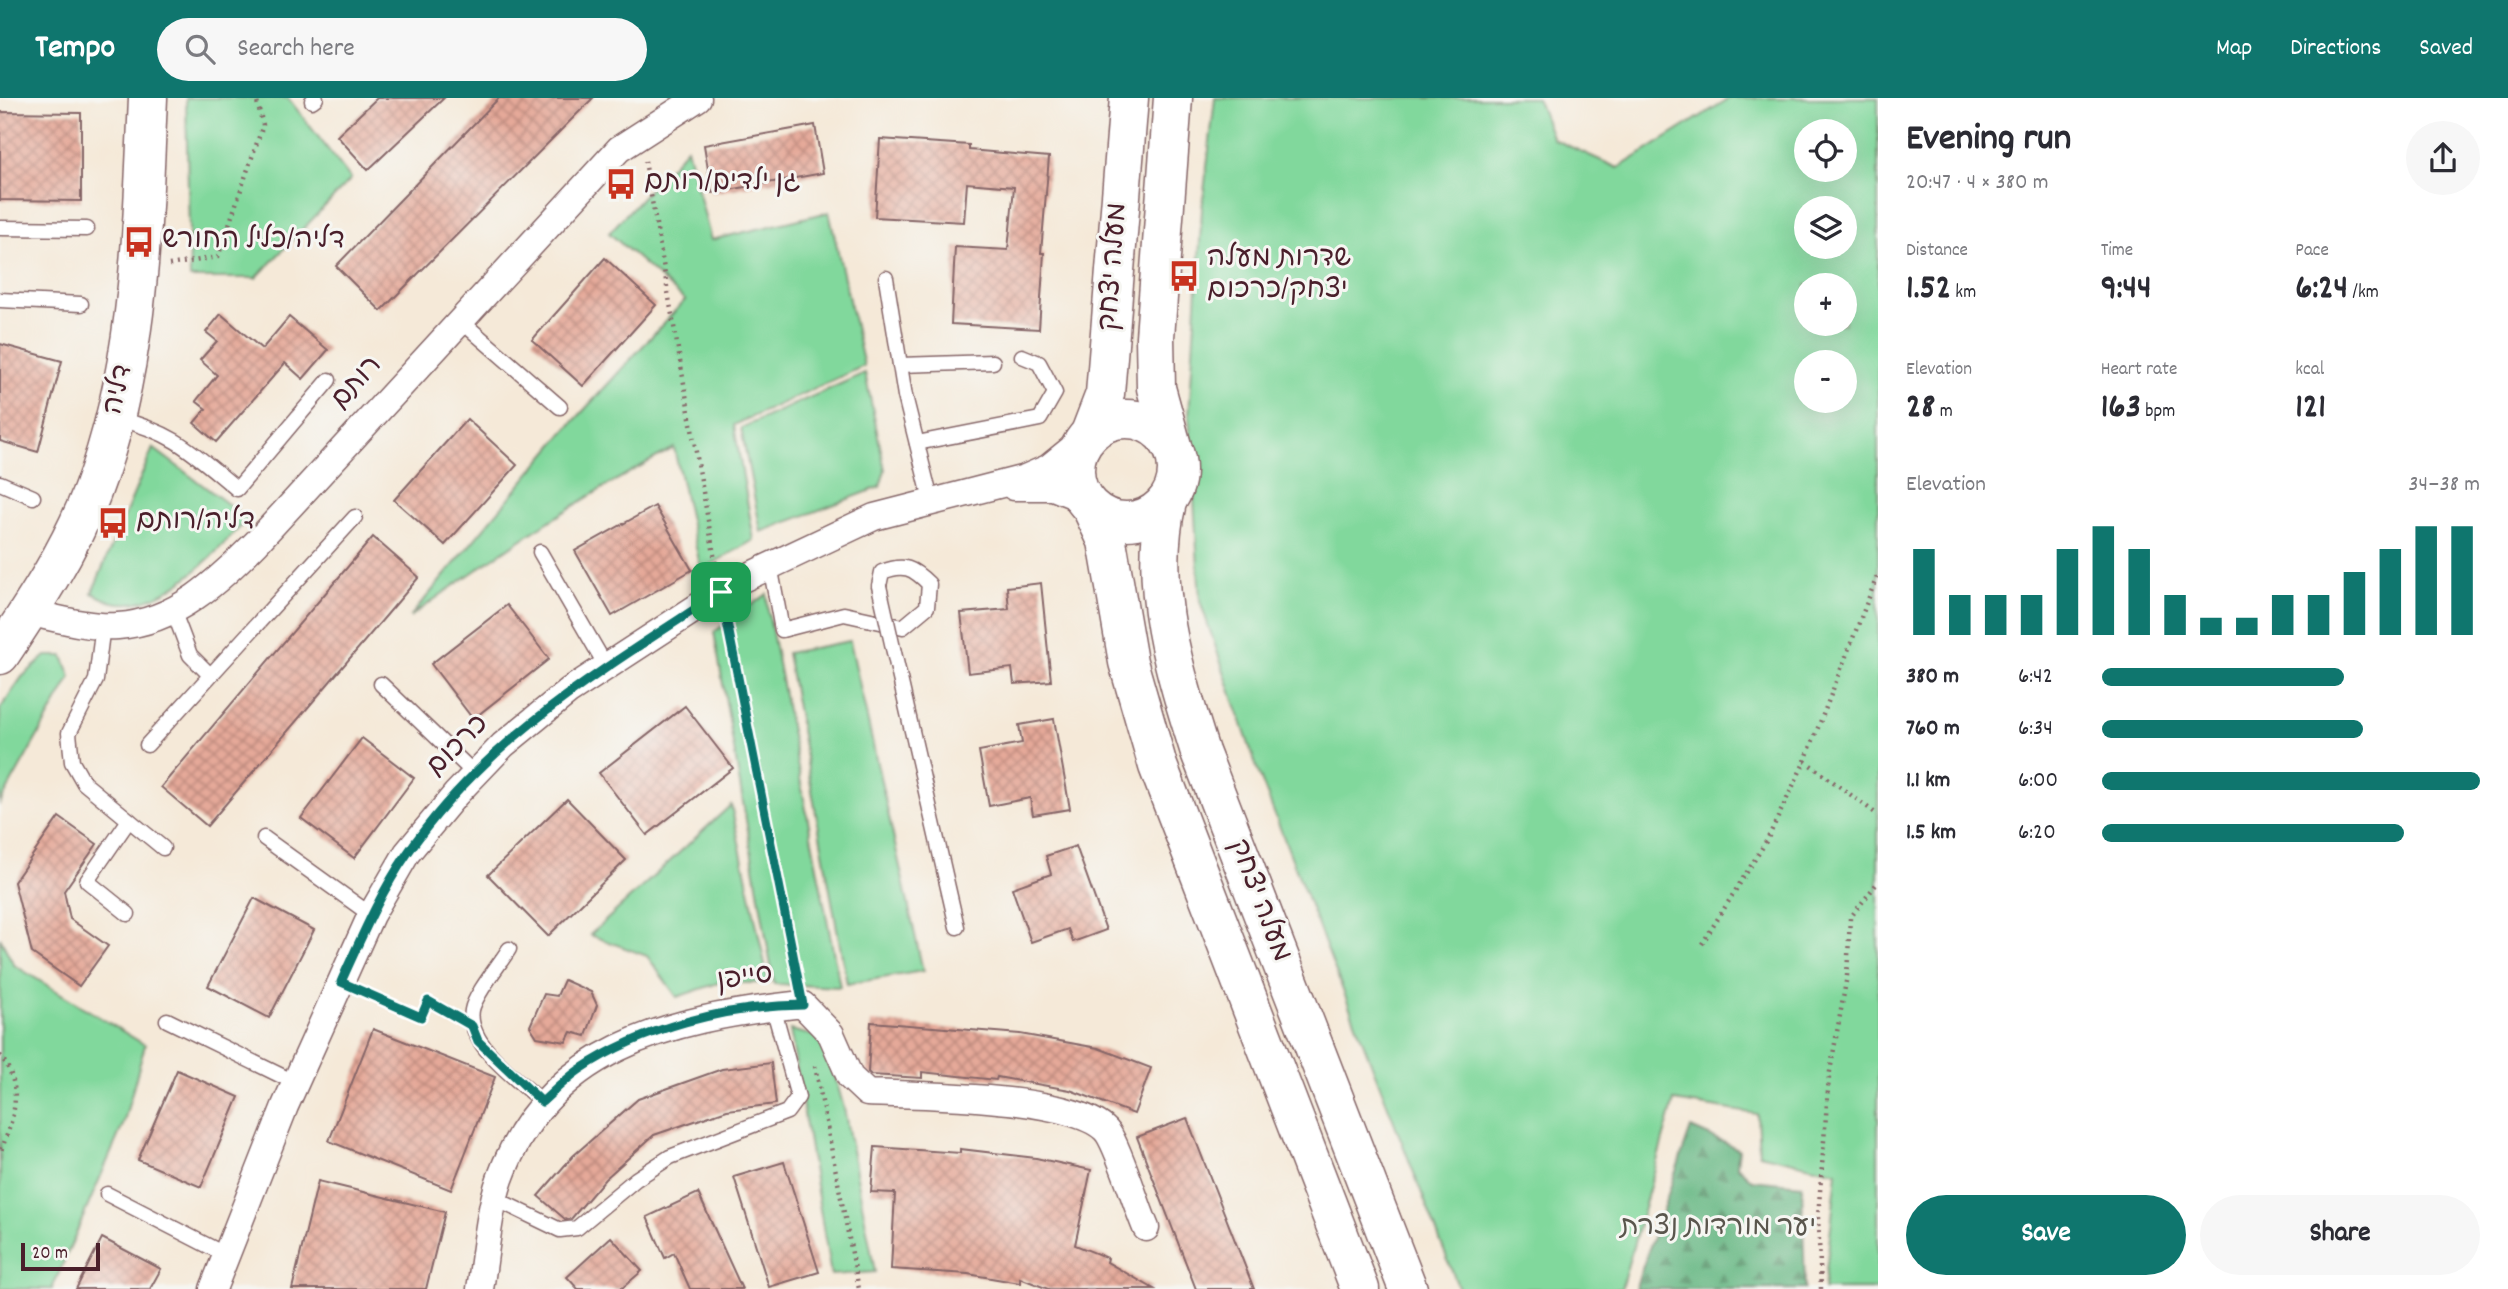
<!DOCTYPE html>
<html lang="en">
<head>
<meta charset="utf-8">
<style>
  :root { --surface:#fff; --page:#f7f7f7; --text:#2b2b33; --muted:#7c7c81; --accent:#0f766e }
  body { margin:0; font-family:Dekko,"Playpen Sans Hebrew",sans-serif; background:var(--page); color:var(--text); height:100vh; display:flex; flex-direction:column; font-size:26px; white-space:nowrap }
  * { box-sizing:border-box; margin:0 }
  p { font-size:23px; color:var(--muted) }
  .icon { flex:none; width:38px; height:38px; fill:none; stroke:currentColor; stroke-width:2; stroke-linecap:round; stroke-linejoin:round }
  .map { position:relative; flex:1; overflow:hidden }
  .drawer { display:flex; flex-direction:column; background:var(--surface); width:630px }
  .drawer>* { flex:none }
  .controls { position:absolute; left:1794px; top:21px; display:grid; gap:14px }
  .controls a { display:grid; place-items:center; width:63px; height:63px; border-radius:50%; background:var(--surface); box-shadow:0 7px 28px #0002; font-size:35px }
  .scale { position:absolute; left:21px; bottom:18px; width:79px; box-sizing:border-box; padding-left:7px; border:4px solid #4a1f2b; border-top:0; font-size:19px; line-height:24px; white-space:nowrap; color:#4a1f2b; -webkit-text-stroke:5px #f6f6f2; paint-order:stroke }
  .pin { position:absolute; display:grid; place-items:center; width:60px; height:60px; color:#fff; margin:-30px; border-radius:14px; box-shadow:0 4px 10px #0006 }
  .round { display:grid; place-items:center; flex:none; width:74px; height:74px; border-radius:37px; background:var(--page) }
  .headline { display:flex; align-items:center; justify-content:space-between; height:119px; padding:0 28px }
  h1 { font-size:38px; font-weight:800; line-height:52px }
  .metrics { display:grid; grid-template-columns:repeat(3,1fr); gap:10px; height:119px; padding:7px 28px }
  .metrics div { display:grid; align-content:center }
  .metrics b { font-size:35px; font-weight:800 }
  .metrics small { font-size:19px; font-weight:400 }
  .metrics p { font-size:19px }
  .chart { height:196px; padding:14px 28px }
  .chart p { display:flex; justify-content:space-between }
  .chart svg { width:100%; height:126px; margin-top:7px; stroke:var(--accent); stroke-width:6 }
  .cta { display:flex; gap:14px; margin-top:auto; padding:14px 28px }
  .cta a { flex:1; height:80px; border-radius:42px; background:var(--accent); color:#fff; font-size:28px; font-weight:800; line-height:80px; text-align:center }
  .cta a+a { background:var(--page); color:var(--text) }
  ul { padding:0 28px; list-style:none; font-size:23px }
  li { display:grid; grid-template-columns:112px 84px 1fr; align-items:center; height:52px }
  li i { height:18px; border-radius:9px; background:var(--accent) }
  header { display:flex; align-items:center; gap:42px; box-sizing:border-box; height:98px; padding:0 35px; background:var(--accent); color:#fff }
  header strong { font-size:33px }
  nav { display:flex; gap:38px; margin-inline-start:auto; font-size:24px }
  .search { width:490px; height:63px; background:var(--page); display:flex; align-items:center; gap:18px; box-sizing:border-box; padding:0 24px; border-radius:38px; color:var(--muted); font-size:26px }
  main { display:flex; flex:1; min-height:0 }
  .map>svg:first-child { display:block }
</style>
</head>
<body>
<header>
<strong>Tempo</strong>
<div class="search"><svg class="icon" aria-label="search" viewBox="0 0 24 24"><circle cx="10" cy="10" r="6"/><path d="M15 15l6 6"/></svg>Search here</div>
<nav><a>Map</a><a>Directions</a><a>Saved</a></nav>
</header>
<main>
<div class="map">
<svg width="1878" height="1191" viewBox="0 0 1878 1191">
  <defs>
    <pattern id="forest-firs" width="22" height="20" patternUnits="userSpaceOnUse" patternTransform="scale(1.75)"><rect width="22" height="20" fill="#68b884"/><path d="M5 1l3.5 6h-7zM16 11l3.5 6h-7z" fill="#58956c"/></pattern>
    <pattern id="building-cross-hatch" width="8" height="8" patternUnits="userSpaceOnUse" patternTransform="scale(1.75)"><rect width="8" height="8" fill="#e5a999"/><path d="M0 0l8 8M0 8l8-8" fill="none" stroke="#bc897d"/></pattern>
  </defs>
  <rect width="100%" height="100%" fill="#f6f6f2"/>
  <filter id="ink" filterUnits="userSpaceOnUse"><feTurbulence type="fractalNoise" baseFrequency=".0143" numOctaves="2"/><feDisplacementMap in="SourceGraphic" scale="14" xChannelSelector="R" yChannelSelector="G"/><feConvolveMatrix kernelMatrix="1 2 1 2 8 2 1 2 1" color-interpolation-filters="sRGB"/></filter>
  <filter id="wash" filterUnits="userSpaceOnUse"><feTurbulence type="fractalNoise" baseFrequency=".00686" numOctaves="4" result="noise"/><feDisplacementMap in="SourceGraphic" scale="28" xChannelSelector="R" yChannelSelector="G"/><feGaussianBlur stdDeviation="1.57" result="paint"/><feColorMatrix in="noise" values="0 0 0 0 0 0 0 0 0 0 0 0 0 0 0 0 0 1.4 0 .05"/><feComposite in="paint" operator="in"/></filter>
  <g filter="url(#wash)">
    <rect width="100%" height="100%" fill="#f5e9d8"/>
    <g fill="#81d89c" stroke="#667c64" stroke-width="2" fill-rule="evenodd">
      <polygon points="186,0 288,0 351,81 256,180 190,180"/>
      <path d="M1215,0H1537L1553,41L1618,70L1730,0H1878V1191H1824L1837,1074L1759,1056L1757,1016L1674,1003L1621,1191H1459L1259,676L1200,503L1189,317L1202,111ZM1806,33H1844V72H1806ZM1806,110H1844V149H1806ZM1806,187H1844V226H1806ZM1806,264H1844V303H1806Z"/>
      <path d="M687,50L711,142L829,114L864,268L734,327L754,442L701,472L674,350C581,399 495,457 410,519L565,333L685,202L609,135Z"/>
      <polygon points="865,275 885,372 880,389 761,434 741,330"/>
      <path d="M153,350L248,421C216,453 165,515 113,504C106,502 99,498 92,495Z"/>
      <polygon points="767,496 768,513 840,889 774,886 714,534"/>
      <polygon points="850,543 923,873 847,886 787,555"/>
      <polygon points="46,558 63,558 71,579 0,705 0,611 22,579"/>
      <polygon points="731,707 769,885 718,885 677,899 647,858 590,837"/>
      <polygon points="0,840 14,867 145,947 123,1027 52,1191 0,1191"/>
      <polygon points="790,932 819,939 831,964 844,1010 875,1174 831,1177"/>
    </g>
    <polygon fill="url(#forest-firs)" stroke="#596c58" stroke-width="2" points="1691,1030 1739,1051 1737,1068 1752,1082 1802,1087 1805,1191 1635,1191"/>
    <g id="blocks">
      <g fill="url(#building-cross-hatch)">
        <polygon points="377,0 444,0 368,72 337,38"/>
        <polygon points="499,0 593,0 381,213 336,168"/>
        <polygon points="0,14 81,15 81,103 0,102"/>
        <polygon points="815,27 823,75 712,95 704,47"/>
        <polygon points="880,41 969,47 969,52 1049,59 1041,155 1044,155 1039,231 951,226 955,149 1008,152 1014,89 967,85 964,124 875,119"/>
        <polygon points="605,160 656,207 583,288 532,242"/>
        <polygon points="221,216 262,251 289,219 328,252 303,281 285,265 216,344 194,325 206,311 196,303 217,277 200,262 217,243 206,234"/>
        <polygon points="0,246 62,263 38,354 0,343"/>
        <polygon points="467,321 517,367 445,447 394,402"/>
        <polygon points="655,408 692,472 612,518 575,453"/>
        <polygon points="373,439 419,479 207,728 161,689"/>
        <polygon points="1041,485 1051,583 1014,586 1012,570 968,575 961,515 1009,511 1007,489"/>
        <polygon points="507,507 549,561 473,621 431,566"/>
        <polygon points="685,608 733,670 647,737 599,675"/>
        <polygon points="1054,621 1070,711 1033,717 1030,700 989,708 979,653 1022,645 1019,627"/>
        <polygon points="362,640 414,680 354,760 301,720"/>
        <polygon points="567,701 626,762 548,838 488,777"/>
        <polygon points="59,719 97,746 64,793 70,821 108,848 79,888 32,855 14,784"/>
        <polygon points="1076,748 1106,832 1073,844 1068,831 1031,844 1012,790 1051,776 1046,758"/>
        <polygon points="254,800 314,832 269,920 208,888"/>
        <polygon points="564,882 591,894 597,907 586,938 571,934 566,944 537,939 530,928 544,896 557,898"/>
        <polygon points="871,924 1020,936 1098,950 1151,970 1134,1016 1070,992 997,979 996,982 922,974 922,980 871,977 868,974"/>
        <polygon points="373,931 495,979 451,1092 329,1043"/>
        <polygon points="771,965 776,1006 727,1012 654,1037 605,1081 571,1121 566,1122 538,1098 573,1058 638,1001 722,971"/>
        <polygon points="177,972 239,999 201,1089 138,1062"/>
        <polygon points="1187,1020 1208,1074 1254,1191 1196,1191 1165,1111 1137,1039"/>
        <polygon points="875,1049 960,1055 960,1051 1036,1060 1091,1072 1075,1147 1108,1160 1107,1164 1154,1191 1048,1191 1020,1180 1020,1185 968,1176 891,1171 895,1095 871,1094"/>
        <polygon points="784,1064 819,1174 769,1189 734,1079"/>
        <polygon points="318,1083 445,1114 426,1191 292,1191"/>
        <polygon points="698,1095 742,1191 690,1191 674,1155 665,1160 647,1119"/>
        <polygon points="611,1139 642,1173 621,1191 578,1191 567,1179"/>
        <polygon points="102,1140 161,1171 150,1191 76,1191"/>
      </g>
    </g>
  </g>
  <g filter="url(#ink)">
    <use href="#blocks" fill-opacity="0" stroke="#866668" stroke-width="2"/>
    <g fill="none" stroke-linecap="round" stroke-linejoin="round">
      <defs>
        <g id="lane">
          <polyline points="312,3 316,0"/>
          <polyline points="0,130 87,131"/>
          <polyline points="886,180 905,298 931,402"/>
          <polyline points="0,202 81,206"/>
          <polyline points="460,222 560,309"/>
          <polyline points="900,267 993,264"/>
          <path d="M116,320C175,335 191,353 237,391L329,282"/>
          <polyline points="917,345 1040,321 1055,295 1039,265 1022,258"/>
          <polyline points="0,385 33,399"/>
          <polyline points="540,454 606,568"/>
          <path d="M770,467L782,532L844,516L903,529L927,509L929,486C913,470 904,465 882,474L879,488"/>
          <polyline points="173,512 190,557 210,577"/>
          <polyline points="103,527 96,582 69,635 72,664 84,685 163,750"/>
          <polyline points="893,550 957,829"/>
          <polyline points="381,586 475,676"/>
          <polyline points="147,647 355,419"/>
          <polyline points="264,740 371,817"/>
          <polyline points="128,816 87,783 129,722"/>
          <path d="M509,851C500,866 475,896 472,912C466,947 519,982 542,1004"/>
          <polyline points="167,922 296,985"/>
          <polyline points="107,1096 226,1157"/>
          <polyline points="496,1101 560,1132 577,1130 636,1081 670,1059 787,1014 798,999 773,909"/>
        </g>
        <g id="street">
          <polyline points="1014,389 1053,389 1085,402"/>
          <path d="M27,514C56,520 89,530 118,528C176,524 218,483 257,444L619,51L698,0"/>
          <polyline points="213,1191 285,1008 371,817 407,755 456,696 503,647 569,593 736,484 874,419 1025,380 1048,370 1085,340"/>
          <path d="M480,1191C486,1156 488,1115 500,1081C547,950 669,921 794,907H803L831,936L850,979L867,995C913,997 1081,997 1108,1035C1120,1053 1136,1107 1146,1130"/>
        </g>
        <g id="secondary">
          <circle cx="1126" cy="372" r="51"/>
          <polyline points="1090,335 1105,296 1129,0"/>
          <polyline points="1172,348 1156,290 1155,239 1173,0"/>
          <path d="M1167,404C1147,487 1175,575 1200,654L1408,1191"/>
          <polyline points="1092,411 1107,443 1128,564 1158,668 1360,1191"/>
          <path d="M0,557C34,506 70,452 92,394C140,268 142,133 148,0"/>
        </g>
      </defs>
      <use href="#lane" stroke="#866668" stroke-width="17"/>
      <use href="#street" stroke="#866668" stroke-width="29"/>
      <use href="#secondary" stroke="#866668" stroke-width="41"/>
      <g stroke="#866668" stroke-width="4.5" stroke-dasharray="2 5" stroke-linecap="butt">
        <polyline points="645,63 716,468"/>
        <polyline points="169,167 218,159 263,27 256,0"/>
        <polyline points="726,521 798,884"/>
        <polyline points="1805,663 1878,717"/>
        <polyline points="1702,846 1767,742 1805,663 1878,476"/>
        <polyline points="363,893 421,919 428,903 453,917"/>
        <path d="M0,957C25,990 14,1020 0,1055"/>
        <polyline points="815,968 859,1191"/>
        <polyline points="1821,1191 1818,1119 1829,979 1847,878 1850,820 1878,784"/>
      </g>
      <use href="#lane" stroke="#fff" stroke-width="14"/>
      <use href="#street" stroke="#fff" stroke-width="26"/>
      <use href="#secondary" stroke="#fff" stroke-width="38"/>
      <defs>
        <polyline id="lane-bridge" points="879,488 893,550"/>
      </defs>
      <use href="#lane-bridge" stroke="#866668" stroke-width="17" stroke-linecap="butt"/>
      <use href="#lane-bridge" stroke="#fff" stroke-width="14"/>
    </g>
  </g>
  <g fill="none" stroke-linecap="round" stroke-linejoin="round" filter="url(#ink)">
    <defs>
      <path id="route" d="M721,494L803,907C726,908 643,929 579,972C566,981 554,993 542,1004L478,943L472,928L428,903L421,919L341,884C361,840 380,795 407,756C487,639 606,570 721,494Z"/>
    </defs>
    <use href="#route" stroke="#fff" stroke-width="14"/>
    <use href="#route" stroke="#0f766e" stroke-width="9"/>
  </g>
  <defs>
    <symbol id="bus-bare" viewBox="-9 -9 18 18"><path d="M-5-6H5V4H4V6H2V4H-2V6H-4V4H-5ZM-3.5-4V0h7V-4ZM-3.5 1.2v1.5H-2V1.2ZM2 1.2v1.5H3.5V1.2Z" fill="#c8321e" stroke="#f6f6f2" stroke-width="2.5" paint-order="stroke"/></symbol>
  </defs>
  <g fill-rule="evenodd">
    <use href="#bus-bare" x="599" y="64" width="44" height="44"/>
    <use href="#bus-bare" x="117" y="122" width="44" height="44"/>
    <use href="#bus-bare" x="1162" y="156" width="44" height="44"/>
    <use href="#bus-bare" x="91" y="403" width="44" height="44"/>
  </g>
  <g text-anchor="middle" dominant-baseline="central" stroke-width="6" stroke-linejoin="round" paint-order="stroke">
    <g font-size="28" fill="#4a1f2b" stroke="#f6f6f2" text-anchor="start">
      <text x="644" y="86">גן ילדים/רותם</text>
      <text x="162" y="144">דליה/כליל החורש</text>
      <text x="1207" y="162">שדרות מעלה<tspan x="1207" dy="32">יצחק/כרכום</tspan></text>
      <text x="136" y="425">דליה/רותם</text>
    </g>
    <g font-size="28" fill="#4a1f2b" stroke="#f6f6f2">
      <text transform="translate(1115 169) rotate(-86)">מעלה יצחק</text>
      <text transform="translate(358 286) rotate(-48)">רותם</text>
      <text transform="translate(120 292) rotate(-77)">דליה</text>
      <text transform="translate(459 649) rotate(-45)">כרכום</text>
      <text transform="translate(1258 803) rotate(69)">מעלה יצחק</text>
      <text transform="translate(745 882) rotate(-8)">סייפן</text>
    </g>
    <g font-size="28" fill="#5a564d" stroke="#f6f6f2">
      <text x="1718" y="1131">יער מורדות נצרת</text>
    </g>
  </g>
</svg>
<div class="controls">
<a><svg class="icon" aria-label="locate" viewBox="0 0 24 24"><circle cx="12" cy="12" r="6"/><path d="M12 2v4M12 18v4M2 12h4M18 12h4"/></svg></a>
<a><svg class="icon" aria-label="layers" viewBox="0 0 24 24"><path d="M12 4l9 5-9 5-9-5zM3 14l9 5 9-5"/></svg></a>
<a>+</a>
<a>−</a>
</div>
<div class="scale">20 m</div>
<div class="pin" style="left:721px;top:494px;background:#1e9e55"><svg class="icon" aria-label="arrive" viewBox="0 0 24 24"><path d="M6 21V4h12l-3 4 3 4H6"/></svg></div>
</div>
<section class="drawer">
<div class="headline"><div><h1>Evening run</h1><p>20:47 · 4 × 380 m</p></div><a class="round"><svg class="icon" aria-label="share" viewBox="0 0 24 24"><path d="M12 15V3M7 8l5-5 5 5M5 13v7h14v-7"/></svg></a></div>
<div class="metrics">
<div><p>Distance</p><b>1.52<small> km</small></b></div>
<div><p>Time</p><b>9:44</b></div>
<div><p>Pace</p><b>6:24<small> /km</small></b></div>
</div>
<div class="metrics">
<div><p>Elevation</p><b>28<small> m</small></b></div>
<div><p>Heart rate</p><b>163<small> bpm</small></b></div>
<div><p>kcal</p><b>121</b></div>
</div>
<div class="chart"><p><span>Elevation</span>34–38 m</p>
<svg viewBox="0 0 160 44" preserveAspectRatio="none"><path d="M5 44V14M15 44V30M25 44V30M35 44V30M45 44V14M55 44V6M65 44V14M75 44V30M85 44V38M95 44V38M105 44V30M115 44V30M125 44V22M135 44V14M145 44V6M155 44V6"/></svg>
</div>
<ul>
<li><b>380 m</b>6:42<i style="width:64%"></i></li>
<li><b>760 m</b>6:34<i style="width:69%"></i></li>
<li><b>1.1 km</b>6:00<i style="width:100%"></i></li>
<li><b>1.5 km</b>6:20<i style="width:80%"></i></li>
</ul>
<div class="cta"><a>Save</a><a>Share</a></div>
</section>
</main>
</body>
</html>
